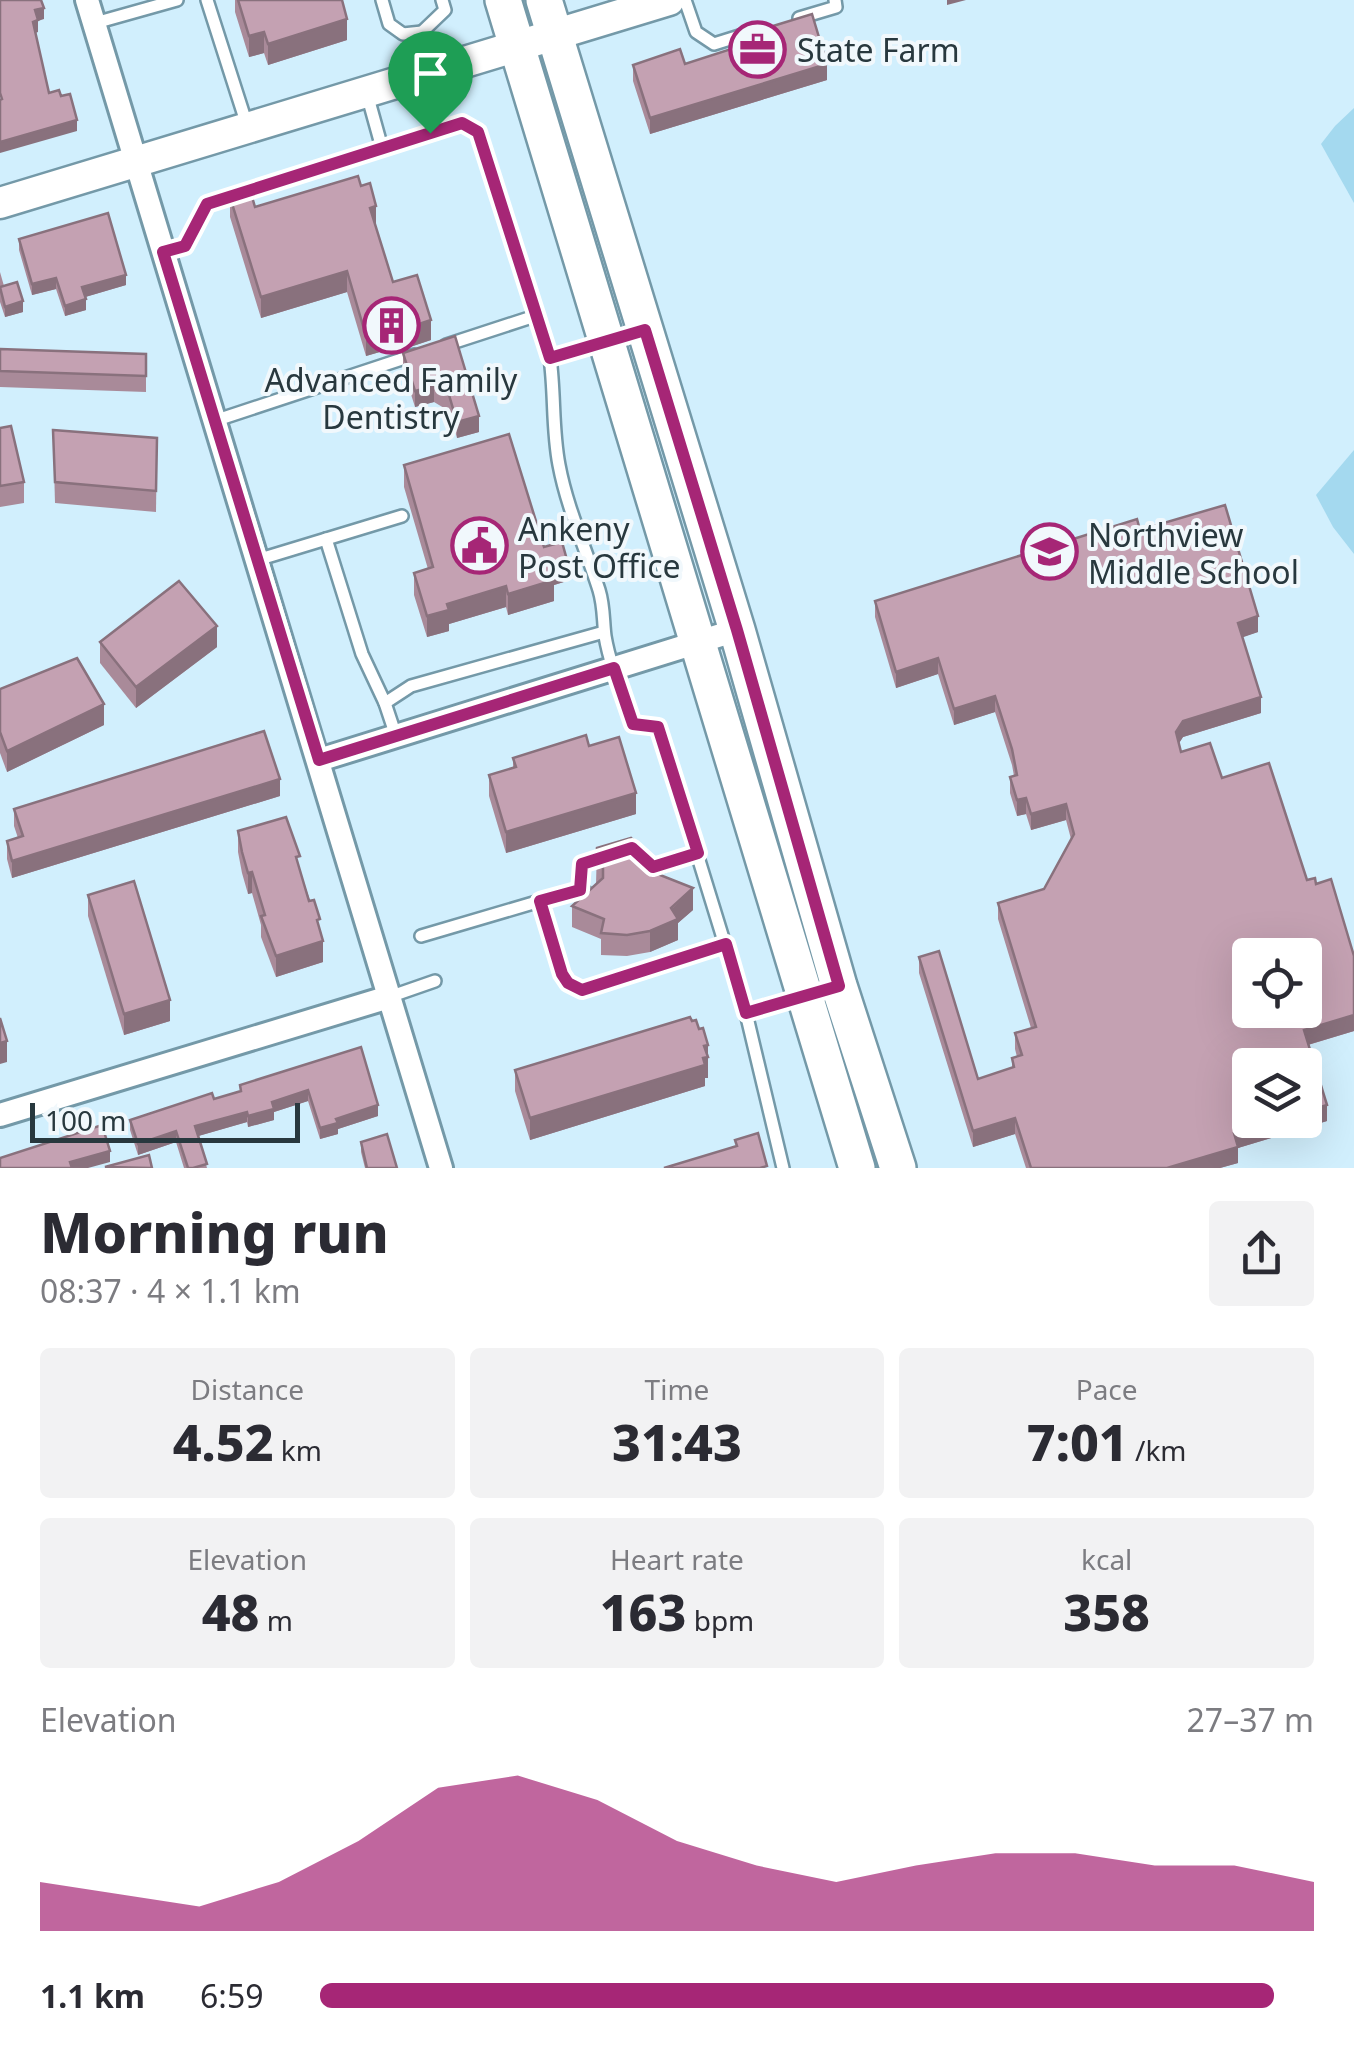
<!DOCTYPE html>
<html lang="en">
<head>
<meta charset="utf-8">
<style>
  :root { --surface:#fff; --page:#f2f2f3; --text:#2b2b33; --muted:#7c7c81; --accent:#a62676 }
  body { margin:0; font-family:"Noto Sans",sans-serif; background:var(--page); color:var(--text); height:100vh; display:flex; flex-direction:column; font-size:38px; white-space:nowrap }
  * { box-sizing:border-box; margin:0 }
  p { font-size:32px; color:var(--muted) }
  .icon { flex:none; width:55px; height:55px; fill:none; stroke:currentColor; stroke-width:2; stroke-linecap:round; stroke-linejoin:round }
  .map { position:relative; height:1168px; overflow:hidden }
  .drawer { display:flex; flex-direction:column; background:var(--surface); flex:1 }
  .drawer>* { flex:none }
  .tools { position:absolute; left:1232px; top:938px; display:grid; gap:20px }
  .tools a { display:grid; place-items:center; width:90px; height:90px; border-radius:10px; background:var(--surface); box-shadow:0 10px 40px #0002; font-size:50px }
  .scale { position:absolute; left:30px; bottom:25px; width:270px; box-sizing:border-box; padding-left:10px; border:5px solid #28383e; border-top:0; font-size:28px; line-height:35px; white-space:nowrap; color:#28383e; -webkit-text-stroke:8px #f1f8fc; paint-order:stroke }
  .pin { position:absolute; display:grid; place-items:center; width:85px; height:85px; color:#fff; margin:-102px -42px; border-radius:50% 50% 50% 0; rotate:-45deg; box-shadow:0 0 10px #0007 }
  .pin .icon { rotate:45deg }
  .round { display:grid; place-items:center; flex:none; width:105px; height:105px; border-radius:10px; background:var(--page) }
  .summary { display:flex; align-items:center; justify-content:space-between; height:170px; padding:0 40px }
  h1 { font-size:55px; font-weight:800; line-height:75px }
  .metrics { display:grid; grid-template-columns:repeat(3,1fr); gap:15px; height:170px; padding:10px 40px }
  .metrics div { display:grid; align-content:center; border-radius:10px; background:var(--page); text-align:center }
  .metrics b { font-size:50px; font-weight:800 }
  .metrics small { font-size:28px; font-weight:400 }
  .metrics p { font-size:28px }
  .chart { height:280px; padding:20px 40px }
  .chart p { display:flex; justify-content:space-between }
  .chart svg { width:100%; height:180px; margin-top:10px; fill:var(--accent); opacity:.7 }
  ul { padding:0 40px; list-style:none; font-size:32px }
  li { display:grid; grid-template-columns:160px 120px 1fr; align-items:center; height:75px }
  li i { height:25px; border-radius:12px; background:var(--accent) }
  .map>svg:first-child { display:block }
</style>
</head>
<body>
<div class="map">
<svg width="1354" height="1168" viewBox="0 0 1354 1168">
  <rect width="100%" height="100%" fill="#d1effd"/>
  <g fill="#a4d9ef">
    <polygon points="1354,108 1354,203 1321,144 1335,126"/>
    <polygon points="1354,450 1354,554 1333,527 1316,495"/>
  </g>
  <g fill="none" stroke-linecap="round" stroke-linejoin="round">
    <defs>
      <g id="lane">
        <polyline points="207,0 247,125"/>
        <polyline points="382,0 389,24 403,34 422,32"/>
        <polyline points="685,0 696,32 714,44 762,29"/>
        <polyline points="799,18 836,7 835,0"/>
        <polyline points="95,23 177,0"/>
        <polyline points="433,69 422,32 445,10 442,0"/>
        <polyline points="367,94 382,148"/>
        <polyline points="163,252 185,246 207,204 463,123 478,131 550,358 641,331"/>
        <polyline points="446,345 535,316"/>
        <path d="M550,358C555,394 552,429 559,465C567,508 586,549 599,590C604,606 603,620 605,636C610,666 623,695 633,724L658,727L746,1013L783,1168"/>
        <polyline points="214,421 414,355"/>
        <polyline points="326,539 362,654 385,703 396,736"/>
        <polyline points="257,560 402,516"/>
        <polyline points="385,703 411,686 604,632"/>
        <polyline points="630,849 653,867"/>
        <polyline points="651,870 698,853"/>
        <polyline points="580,890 583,864 607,856"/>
        <polyline points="540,901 580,890 586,892"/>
        <polyline points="421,936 540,901 562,974 568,983 582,990 726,943"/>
        <polyline points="389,997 435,981"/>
        <polyline points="746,1013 801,996"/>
      </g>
      <g id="street">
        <polyline points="87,0 441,1168"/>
        <polyline points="319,760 737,630"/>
        <polyline points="0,1115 389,997"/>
      </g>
      <polyline id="secondary" points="0,203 669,0"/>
      <g id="primary">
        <polyline points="503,0 857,1168"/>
        <polyline points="544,0 737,630 839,986 898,1168"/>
      </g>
    </defs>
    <use href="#lane" stroke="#7499a8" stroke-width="16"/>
    <use href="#street" stroke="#7499a8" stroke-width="28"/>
    <use href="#secondary" stroke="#7499a8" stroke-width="35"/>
    <use href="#primary" stroke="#7499a8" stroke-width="40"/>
    <use href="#lane" stroke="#fff" stroke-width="11"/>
    <use href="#street" stroke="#fff" stroke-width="22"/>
    <use href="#secondary" stroke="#fff" stroke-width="30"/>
    <use href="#primary" stroke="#fff" stroke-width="35"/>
  </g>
  <g fill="#a98a99">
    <polygon points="235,0 342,0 347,40 268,65 264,53 249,57 235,12"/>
    <polygon points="750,33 827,80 650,134 633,81 633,65 685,64 750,43"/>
    <polygon points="230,197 255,207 376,226 393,282 431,340 398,351 397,347 366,356 347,292 261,318 230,217"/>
    <polygon points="19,239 126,285 85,297 86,310 65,316 56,289 32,295 19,250"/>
    <polygon points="0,272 4,286 23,312 5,317 0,302"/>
    <polygon points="455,336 479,432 457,438 449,411 434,402 415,407 403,369 403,353"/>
    <polygon points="0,349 146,354 146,392 0,387"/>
    <polygon points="0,428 24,482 24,503 0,507"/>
    <polygon points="53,430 157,438 156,512 55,503"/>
    <polygon points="404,465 544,547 567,581 554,585 554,601 508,615 506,607 449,624 449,631 427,637 414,595 414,573 428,569 404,487"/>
    <polygon points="1140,530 1258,632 1242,637 1261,713 1183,737 1179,743 1181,752 1222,778 1354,1031 1308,1045 1327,1121 1238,1148 1238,1163 1220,1168 1026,1168 1015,1134 973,1147 919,973 919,957 978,1079 1012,1068 1012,1058 1017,1057 1015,1049 1015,1033 1031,1028 998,919 998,903 1044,889 1071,839 1066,820 1031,830 1026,814 1017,816 1010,793 1010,777 1014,776 1012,765 995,712 954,725 938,674 896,688 875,617 875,601"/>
    <polygon points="100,642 217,647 136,708 100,663"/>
    <polygon points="0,689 104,725 7,772 0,753"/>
    <polygon points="589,746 636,814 506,853 489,796 489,775 513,768 513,758"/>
    <polygon points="280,796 12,878 7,859 7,841 18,838 14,826 14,809"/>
    <polygon points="238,831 300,871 320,929 323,962 276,977 261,937 261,925 252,893 248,894 242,873 238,852"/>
    <polygon points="597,848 641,864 660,875 693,910 678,923 678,940 650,952 627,956 601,955 601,939 572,927 572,906 596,884"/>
    <polygon points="88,895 170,1021 124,1035 88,916"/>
    <polygon points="692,1021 708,1045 708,1078 705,1078 705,1086 530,1140 515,1091 515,1070"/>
    <polygon points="361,1047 378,1116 338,1129 338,1134 320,1139 308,1101 274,1112 274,1120 248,1127 247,1122 198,1136 207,1168 184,1168 176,1142 138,1155 130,1130 130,1120 240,1092 240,1085"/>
    <polygon points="361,1142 397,1168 365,1168 361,1152"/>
  </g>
  <g fill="#89717d">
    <polygon points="947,0 966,0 947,5"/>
    <polygon points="44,8 44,19 38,21 38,32 33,34 35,10"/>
    <polygon points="347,19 347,40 268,65 268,44"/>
    <polygon points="264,32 264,53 249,57 249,36"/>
    <polygon points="827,64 827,80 650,134 650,118"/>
    <polygon points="77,120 77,131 0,153 0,142"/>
    <polygon points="376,206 376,226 370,208"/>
    <polygon points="347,271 347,292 261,318 261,297"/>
    <polygon points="126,275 126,285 82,298 82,287"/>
    <polygon points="56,278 56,289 32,295 32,284"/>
    <polygon points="86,299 86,310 65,316 65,306"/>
    <polygon points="23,301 23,312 5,317 5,307"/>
    <polygon points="431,320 431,340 398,351 398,331"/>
    <polygon points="397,326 397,347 366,356 366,336"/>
    <polygon points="434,386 434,402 415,407 415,391"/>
    <polygon points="479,416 479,432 457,438 457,422"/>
    <polygon points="567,560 567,581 554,585 554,601 508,615 508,594 549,565"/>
    <polygon points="506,586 506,607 449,624 449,631 427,637 427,616 447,604"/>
    <polygon points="1258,616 1258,632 1238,639 1238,623"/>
    <polygon points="217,626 217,647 136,708 136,687"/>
    <polygon points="938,658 938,674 896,688 896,672"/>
    <polygon points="995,696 995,712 954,725 954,709"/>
    <polygon points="1261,697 1261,713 1183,737 1176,748 1176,732 1183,721"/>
    <polygon points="104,704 104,725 7,772 7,751"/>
    <polygon points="280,779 280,796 12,878 12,861"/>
    <polygon points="636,793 636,814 506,853 506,832"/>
    <polygon points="1026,798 1026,814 1017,816 1017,800"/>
    <polygon points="1066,804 1066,820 1031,830 1031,814"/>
    <polygon points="252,872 252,893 248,894 248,873"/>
    <polygon points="693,888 693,910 678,923 678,940 650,952 650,931"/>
    <polygon points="323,941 323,962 276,977 276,956"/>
    <polygon points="170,1000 170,1021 124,1035 124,1014"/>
    <polygon points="1354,1015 1354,1031 1304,1046 1304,1030"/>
    <polygon points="7,1041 7,1062 0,1064 0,1043"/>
    <polygon points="708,1045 708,1078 705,1078 705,1086 530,1140 530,1118"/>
    <polygon points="308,1090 308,1101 274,1112 274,1120 248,1127 248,1116 272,1102"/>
    <polygon points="378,1105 378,1116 338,1129 338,1134 320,1139 320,1128 336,1119"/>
    <polygon points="1327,1105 1327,1121 1238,1148 1238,1163 1220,1168 1167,1168 1234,1133 1278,1120 1305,1120 1305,1112"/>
    <polygon points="247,1112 247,1122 195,1137 195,1126"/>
    <polygon points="1015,1118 1015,1134 973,1147 973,1131"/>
    <polygon points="176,1131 176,1142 138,1155 138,1144"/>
    <polygon points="110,1151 110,1162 88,1168 70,1168 70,1162"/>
  </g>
  <g fill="#c4a1b2" stroke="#89717d" stroke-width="2.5" fill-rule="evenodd">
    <polygon points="0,0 41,0 44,8 35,10 38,20 33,22 49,93 59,90 61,96 70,94 77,120 0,142 0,100 2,99 0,93"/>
    <polygon points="238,0 342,0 347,19 268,44 264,32 249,36"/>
    <polygon points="812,14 827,64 650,118 633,65 680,49 685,64 753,42 750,33"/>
    <polygon points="358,176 361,186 370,183 376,206 370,208 393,282 417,275 431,320 398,331 397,326 366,336 347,271 261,297 230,197 250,190 255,207"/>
    <polygon points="108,213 126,275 82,287 86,299 65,306 56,278 32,284 19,239"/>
    <polygon points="17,282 23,301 5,307 0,287"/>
    <polygon points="455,336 479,416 457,422 449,395 434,386 415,391 403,353"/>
    <polygon points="0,349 146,354 146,376 0,371"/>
    <polygon points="11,426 24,482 0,486 0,428"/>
    <polygon points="53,430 157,438 156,491 55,482"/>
    <polygon points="509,434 544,547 562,542 567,560 549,565 554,580 508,594 506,586 447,604 449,610 427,616 414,573 433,567 404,465"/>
    <path d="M1225,505L1258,616L1238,623L1261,697L1183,721L1176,732L1181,752L1210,743L1222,778L1269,763L1307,880L1315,878L1316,884L1331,879L1354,956V1015L1304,1030L1327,1105L1305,1112V1065H1250V1120H1278L1234,1133L1238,1147L1167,1168H1031L1015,1118L973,1131L919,957L939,951L978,1079L1014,1067L1012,1058L1022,1055L1015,1033L1036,1027L998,903L1044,889L1074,834L1066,804L1031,814L1026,798L1017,800L1010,777L1017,775L1012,749L995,696L954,709L938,658L896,672L875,601L1137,519L1140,530ZM1250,955H1305V1010H1250Z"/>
    <polygon points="179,581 217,626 136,687 100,642"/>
    <polygon points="77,658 104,704 7,751 0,732 0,689"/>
    <polygon points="264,731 280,779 12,861 7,841 23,836 14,809"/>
    <polygon points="586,735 589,746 619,737 636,793 506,832 489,775 516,767 513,758"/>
    <polygon points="286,817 300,856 296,857 309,901 314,900 320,919 317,920 323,941 276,956 261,916 265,915 252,872 248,873 242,852 238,831"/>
    <polygon points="631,838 641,848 638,858 642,865 653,864 660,875 693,888 671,908 678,919 650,931 627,935 601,933 604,919 572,906 603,878 603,868 596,864 597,848"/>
    <polygon points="134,881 170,1000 124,1014 88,895"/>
    <polygon points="690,1017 692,1021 696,1020 699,1029 703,1028 708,1045 704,1046 708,1057 703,1058 705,1065 530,1118 515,1070"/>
    <polygon points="0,1018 7,1041 0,1043"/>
    <polygon points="361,1047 378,1105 336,1119 338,1123 320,1128 308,1090 272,1102 274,1109 248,1116 247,1112 195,1126 207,1164 193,1168 188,1168 176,1131 138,1144 130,1120 212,1093 214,1099 241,1091 240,1085"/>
    <polygon points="102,1125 110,1151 70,1162 72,1168 0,1168 0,1158"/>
    <polygon points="758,1133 767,1166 760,1168 664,1168 737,1146 735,1140"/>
    <polygon points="387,1134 397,1168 367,1168 361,1142"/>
    <polygon points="149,1155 152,1168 105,1167"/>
  </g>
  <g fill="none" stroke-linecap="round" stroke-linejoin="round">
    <defs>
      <polygon id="route" points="462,123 478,132 550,358 645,330 737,630 839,986 746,1013 726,944 582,990 568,983 562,974 540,901 580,890 582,864 632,848 653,867 698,853 658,727 633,724 614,668 319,760 163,252 185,246 207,204"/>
    </defs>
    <use href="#route" stroke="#fff" stroke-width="20"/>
    <use href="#route" stroke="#a62676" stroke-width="12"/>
  </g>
  <defs>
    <symbol id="office-ring" viewBox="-11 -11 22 22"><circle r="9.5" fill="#f1f8fc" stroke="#a62676" stroke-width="1.5"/><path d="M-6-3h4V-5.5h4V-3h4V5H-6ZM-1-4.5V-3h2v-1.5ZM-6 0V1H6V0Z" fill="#a62676"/></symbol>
    <symbol id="building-ring" viewBox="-11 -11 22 22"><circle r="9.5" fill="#f1f8fc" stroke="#a62676" stroke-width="1.5"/><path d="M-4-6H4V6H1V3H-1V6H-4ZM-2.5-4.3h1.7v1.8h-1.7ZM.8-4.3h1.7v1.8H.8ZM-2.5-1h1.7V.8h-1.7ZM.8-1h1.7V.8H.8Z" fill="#a62676"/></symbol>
    <symbol id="civic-ring" viewBox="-11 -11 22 22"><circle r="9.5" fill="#f1f8fc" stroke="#a62676" stroke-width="1.5"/><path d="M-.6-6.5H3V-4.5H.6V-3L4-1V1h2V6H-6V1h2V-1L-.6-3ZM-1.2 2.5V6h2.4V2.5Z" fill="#a62676"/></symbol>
    <symbol id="school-ring" viewBox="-11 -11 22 22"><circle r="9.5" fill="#f1f8fc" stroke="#a62676" stroke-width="1.5"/><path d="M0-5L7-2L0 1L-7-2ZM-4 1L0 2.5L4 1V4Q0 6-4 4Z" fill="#a62676"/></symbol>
  </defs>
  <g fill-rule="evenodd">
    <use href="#office-ring" x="726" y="18" width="63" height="63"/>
    <use href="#building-ring" x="360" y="294" width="63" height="63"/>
    <use href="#civic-ring" x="448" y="514" width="63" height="63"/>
    <use href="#school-ring" x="1018" y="520" width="63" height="63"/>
  </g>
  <g text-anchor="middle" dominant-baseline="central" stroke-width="8" stroke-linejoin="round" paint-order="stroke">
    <g font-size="32" fill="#28383e" stroke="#f1f8fc" text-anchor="start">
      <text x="797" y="49">State Farm</text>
      <text x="391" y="379" text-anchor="middle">Advanced Family<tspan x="391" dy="37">Dentistry</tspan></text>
      <text x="518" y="528">Ankeny<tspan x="518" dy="37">Post Office</tspan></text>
      <text x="1088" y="534">Northview<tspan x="1088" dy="37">Middle School</tspan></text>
    </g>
  </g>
</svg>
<div class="tools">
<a><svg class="icon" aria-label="locate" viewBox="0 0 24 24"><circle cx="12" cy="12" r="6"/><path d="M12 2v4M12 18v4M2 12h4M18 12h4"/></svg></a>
<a><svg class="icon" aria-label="layers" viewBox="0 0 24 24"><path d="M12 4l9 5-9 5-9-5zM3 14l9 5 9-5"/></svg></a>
</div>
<div class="scale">100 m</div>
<div class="pin" style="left:430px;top:133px;background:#1e9e55"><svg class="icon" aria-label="arrive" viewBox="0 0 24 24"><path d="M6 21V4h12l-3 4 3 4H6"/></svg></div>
</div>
<section class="drawer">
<div class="summary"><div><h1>Morning run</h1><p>08:37 · 4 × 1.1 km</p></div><a class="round"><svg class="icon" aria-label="share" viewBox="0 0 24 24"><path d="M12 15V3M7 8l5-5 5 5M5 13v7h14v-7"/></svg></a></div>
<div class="metrics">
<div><p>Distance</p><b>4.52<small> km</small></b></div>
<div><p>Time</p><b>31:43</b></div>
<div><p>Pace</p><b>7:01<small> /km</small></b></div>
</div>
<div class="metrics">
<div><p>Elevation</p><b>48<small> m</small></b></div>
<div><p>Heart rate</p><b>163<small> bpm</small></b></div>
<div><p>kcal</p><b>358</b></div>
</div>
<div class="chart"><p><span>Elevation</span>27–37 m</p>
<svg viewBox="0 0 160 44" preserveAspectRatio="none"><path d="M0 44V32L10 35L20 38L30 32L40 22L50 9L60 6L70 12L80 22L90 28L100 32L110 28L120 25L130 25L140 28L150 28L160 32V44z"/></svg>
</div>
<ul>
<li><b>1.1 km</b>6:59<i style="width:96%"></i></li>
</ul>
</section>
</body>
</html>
